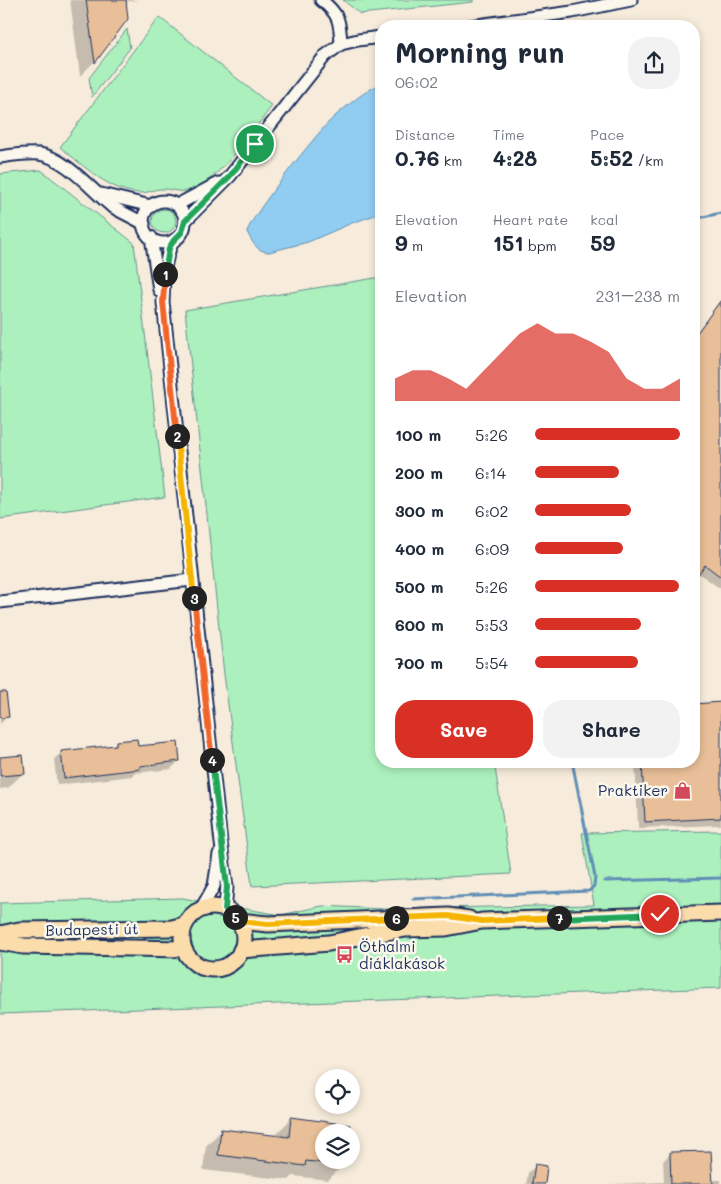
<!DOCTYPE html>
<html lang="en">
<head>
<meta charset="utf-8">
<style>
  :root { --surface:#fff; --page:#f2f2f3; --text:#1f2937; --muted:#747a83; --accent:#d93025 }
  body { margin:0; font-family:Mali,sans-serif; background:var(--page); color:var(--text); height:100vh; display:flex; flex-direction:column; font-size:19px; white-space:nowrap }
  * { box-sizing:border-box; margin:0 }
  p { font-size:16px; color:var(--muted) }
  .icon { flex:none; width:28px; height:28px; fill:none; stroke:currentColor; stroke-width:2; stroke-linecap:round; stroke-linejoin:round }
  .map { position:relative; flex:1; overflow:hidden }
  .drawer { position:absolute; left:375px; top:20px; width:325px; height:748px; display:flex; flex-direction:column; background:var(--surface); border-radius:20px; box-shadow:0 2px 8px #0003 }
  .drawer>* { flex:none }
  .fabs { position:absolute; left:315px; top:1069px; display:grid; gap:10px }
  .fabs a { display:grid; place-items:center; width:45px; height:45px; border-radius:50%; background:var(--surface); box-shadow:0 2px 8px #0003; font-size:25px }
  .pin { position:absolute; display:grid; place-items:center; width:42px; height:42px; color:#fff; margin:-21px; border:2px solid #fff; border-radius:50%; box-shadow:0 1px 5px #0007 }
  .km { position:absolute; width:25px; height:25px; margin:-12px; border-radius:50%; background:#222; color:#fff; font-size:14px; line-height:25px; text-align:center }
  .round { display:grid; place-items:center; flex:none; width:52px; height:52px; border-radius:20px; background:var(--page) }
  .headline { display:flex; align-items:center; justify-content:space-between; height:85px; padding:0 20px }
  h1 { font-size:28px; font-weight:700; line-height:38px }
  .figures { display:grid; grid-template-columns:repeat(3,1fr); gap:8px; height:85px; padding:5px 20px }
  .figures div { display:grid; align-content:center }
  .figures b { font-size:21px; font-weight:700 }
  .figures small { font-size:14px; font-weight:400 }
  .figures p { font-size:14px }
  .chart { height:140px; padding:10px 20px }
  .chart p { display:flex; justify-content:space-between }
  .chart svg { width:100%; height:90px; margin-top:5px; fill:var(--accent); opacity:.7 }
  .cta { display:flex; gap:10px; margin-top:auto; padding:10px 20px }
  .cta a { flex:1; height:58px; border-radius:20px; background:var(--accent); color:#fff; font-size:20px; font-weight:700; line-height:58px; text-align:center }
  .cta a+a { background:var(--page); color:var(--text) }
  ul { padding:0 20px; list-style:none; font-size:16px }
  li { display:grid; grid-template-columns:80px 60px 1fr; align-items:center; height:38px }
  li i { height:12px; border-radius:6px; background:var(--accent) }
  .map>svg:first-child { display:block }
</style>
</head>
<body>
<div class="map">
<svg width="721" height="1184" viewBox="0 0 721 1184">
  <rect width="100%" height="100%" fill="#f7ecdb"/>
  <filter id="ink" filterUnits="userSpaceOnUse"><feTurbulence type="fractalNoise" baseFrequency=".02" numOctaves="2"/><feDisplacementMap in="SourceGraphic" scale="10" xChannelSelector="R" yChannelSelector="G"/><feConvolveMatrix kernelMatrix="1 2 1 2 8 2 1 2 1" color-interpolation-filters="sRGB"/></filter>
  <g filter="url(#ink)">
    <g fill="#acf1bd" stroke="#64908e">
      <polygon points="343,0 473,0 473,2 360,14"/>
      <path d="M159,17L272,106C253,130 220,181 190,190C180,194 171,188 160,189C154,189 148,193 142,193C110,193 83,165 60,147Z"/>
      <polygon points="127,29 130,48 92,97 89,78"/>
      <polygon points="41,170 134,243 165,497 0,519 0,174"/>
      <circle cx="164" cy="221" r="12"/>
      <polygon points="381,277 381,761 494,761 511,874 252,886 224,674 185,310"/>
      <polygon points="721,831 721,988 0,1014 0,903 182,898 281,915 322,906 383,909 594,905 582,833"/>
    </g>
    <path fill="#90cdf0" stroke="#618eb6" d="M381,84V213L352,223L308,242L269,252C257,252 252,242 247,232C250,217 320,129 334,117C348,105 364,91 381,84Z"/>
    <g fill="#0003">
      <polygon points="70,0 138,0 125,2 127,19 94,62 80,76"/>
      <polygon points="721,299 721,589 698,573 694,578 694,336"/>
      <polygon points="0,701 7,717 0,724"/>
      <polygon points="721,704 721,825 638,828 635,761 694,761 694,705"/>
      <polygon points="116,742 179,761 171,769 135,773 132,776 57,785 54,759 62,752 112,746"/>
      <polygon points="0,758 23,773 8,788 0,789"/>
      <polygon points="291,1119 348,1126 347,1132 324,1132 324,1160 344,1160 343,1165 328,1180 293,1176 289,1180 203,1170 206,1146 222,1130 276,1137 276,1134"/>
      <polygon points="671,1153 711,1180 721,1180 721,1184 610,1184 664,1182 663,1161"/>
      <polygon points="535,1166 543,1184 526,1184 528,1173"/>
    </g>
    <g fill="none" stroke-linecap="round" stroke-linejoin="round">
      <g stroke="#618eb6" stroke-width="3">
        <polyline points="694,219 721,213"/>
        <polyline points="605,881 721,878"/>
        <polyline points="413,899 589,891 594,886 595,877 572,761"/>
      </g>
    </g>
    <g fill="#e8bf98" stroke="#1b2f5e">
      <polygon points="86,0 126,0 128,19 95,63"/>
      <polygon points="721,300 721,577 705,565 694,580 694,337"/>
      <polygon points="0,692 6,692 9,717 0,718"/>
      <polygon points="721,702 721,818 645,822 642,761 694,761 694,704"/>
      <polygon points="137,739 138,746 178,742 180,761 140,766 140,769 64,778 61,751 116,745 116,741"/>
      <polygon points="23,755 25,774 0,776 0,757"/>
      <polygon points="291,1117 350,1125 349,1132 324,1132 324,1163 306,1161 305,1166 218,1155 221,1129 289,1137"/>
      <polygon points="711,1151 713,1184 671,1184 670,1152"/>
      <polygon points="535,1164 547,1166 545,1184 532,1184"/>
    </g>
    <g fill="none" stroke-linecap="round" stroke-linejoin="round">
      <defs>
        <g id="minor">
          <path d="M321,0C339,14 340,21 341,44"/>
          <polyline points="470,26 572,12 631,0"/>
          <path d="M0,157C13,155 26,153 39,154C64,157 91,189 110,205C120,212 133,217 144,224"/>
          <polyline points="101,194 151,206"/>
          <circle cx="164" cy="222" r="21"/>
          <polyline points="177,205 218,183"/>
          <polyline points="185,221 230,176 325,56 341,44 358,40 381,37"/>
          <polyline points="151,237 159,290"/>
          <path d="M174,240C163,259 164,282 163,302L221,843L227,887L225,909"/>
          <polyline points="0,602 192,580"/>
          <polyline points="201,909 214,886 219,854"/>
        </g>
        <g id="major">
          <circle cx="213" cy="938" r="31"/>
          <polyline points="239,921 268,924 448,916 469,919"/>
          <polyline points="0,934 19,930 172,928 184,925"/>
          <polyline points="0,942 23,946 184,949"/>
          <polyline points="241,950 329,943 373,934 405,929 446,928 482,921 721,913"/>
        </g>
      </defs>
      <use href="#minor" stroke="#1b2f5e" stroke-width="15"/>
      <use href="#major" stroke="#1b2f5e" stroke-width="19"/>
      <use href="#minor" stroke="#fbf7ec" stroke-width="11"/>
      <use href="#major" stroke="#faddab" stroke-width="15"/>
    </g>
  </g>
  <g fill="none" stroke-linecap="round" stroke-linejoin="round" filter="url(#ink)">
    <defs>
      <polyline id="split-1" points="165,274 169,248 174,240 182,232 185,221 230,176 255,144"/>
      <polyline id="split-2" points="165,274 163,302 177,436"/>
      <polyline id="split-3" points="177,436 194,598"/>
      <polyline id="split-4" points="194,598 212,760"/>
      <polyline id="split-5" points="212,760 227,887 225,909 235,917"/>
      <polyline id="split-6" points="235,917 239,921 268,924 396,918"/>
      <polyline id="split-7" points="396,918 448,916 482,921 559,918"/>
      <polyline id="split-8" points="559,918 660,914"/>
    </defs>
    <use href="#split-1" stroke="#fff" stroke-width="10"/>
    <use href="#split-2" stroke="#fff" stroke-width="10"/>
    <use href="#split-3" stroke="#fff" stroke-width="10"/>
    <use href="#split-4" stroke="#fff" stroke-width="10"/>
    <use href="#split-5" stroke="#fff" stroke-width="10"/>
    <use href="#split-6" stroke="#fff" stroke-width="10"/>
    <use href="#split-7" stroke="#fff" stroke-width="10"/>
    <use href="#split-8" stroke="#fff" stroke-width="10"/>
    <use href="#split-1" stroke="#22a559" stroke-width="6"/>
    <use href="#split-2" stroke="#f0652b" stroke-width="6"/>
    <use href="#split-3" stroke="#f5b400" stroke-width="6"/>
    <use href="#split-4" stroke="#f0652b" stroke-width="6"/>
    <use href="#split-5" stroke="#22a559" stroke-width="6"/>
    <use href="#split-6" stroke="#f5b400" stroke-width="6"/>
    <use href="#split-7" stroke="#f5b400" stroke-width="6"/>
    <use href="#split-8" stroke="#22a559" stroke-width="6"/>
  </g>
  <defs>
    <symbol id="shop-bare" viewBox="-9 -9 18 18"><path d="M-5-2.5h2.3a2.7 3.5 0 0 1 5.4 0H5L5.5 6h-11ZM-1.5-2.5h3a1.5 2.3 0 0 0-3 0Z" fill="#d1495b" stroke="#fbf7ec" stroke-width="2.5" paint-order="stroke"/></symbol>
    <symbol id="bus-bare" viewBox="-9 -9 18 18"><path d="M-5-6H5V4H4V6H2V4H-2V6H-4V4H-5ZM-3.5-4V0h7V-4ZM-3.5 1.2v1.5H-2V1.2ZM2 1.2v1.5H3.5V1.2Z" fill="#d1495b" stroke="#fbf7ec" stroke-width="2.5" paint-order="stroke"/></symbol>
  </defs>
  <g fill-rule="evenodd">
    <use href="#shop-bare" x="670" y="778" width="25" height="25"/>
    <use href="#bus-bare" x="332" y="942" width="25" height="25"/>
  </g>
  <g text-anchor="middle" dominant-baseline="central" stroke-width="5" stroke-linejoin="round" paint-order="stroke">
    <g font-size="15" fill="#1b2f5e" stroke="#fbf7ec" text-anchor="end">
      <text x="668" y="790">Praktiker</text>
      <text x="359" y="946" text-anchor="start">Öthalmi<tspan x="359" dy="17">diáklakások</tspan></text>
    </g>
    <g font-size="15" fill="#1b2f5e" stroke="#fbf7ec">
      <text transform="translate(92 929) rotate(-1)">Budapesti út</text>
    </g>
  </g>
</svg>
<div class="fabs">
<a><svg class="icon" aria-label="locate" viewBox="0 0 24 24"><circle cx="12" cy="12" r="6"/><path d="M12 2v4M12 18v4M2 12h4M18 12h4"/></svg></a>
<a><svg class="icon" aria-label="layers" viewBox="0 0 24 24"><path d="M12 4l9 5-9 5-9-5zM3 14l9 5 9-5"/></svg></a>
</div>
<div class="pin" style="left:255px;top:144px;background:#1e9e55"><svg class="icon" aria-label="arrive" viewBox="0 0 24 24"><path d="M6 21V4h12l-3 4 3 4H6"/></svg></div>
<div class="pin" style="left:660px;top:914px;background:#d93025"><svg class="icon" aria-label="check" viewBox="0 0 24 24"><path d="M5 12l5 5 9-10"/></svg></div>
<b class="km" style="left:165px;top:274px">1</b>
<b class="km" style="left:177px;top:436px">2</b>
<b class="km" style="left:194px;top:598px">3</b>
<b class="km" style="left:212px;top:760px">4</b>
<b class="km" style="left:235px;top:917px">5</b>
<b class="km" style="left:396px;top:918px">6</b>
<b class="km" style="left:559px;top:918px">7</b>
<section class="drawer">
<div class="headline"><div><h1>Morning run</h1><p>06:02</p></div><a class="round"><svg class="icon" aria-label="share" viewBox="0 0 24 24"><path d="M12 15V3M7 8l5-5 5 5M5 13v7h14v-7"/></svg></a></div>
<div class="figures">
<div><p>Distance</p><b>0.76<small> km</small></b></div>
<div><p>Time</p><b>4:28</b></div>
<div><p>Pace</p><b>5:52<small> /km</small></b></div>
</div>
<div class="figures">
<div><p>Elevation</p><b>9<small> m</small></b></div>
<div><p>Heart rate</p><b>151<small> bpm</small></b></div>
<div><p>kcal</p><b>59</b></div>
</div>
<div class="chart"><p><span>Elevation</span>231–238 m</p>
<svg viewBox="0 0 160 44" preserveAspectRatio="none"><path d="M0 44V33L10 29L20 29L30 33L40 38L50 29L60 20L70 11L80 6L90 11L100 11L110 15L120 20L130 33L140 38L150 38L160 33V44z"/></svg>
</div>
<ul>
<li><b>100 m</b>5:26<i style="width:100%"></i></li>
<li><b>200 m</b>6:14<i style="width:58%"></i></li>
<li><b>300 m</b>6:02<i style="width:66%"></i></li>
<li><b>400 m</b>6:09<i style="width:61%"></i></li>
<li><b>500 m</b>5:26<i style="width:99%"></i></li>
<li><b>600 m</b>5:53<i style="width:73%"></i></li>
<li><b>700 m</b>5:54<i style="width:71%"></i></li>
</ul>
<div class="cta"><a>Save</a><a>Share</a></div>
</section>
</div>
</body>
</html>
